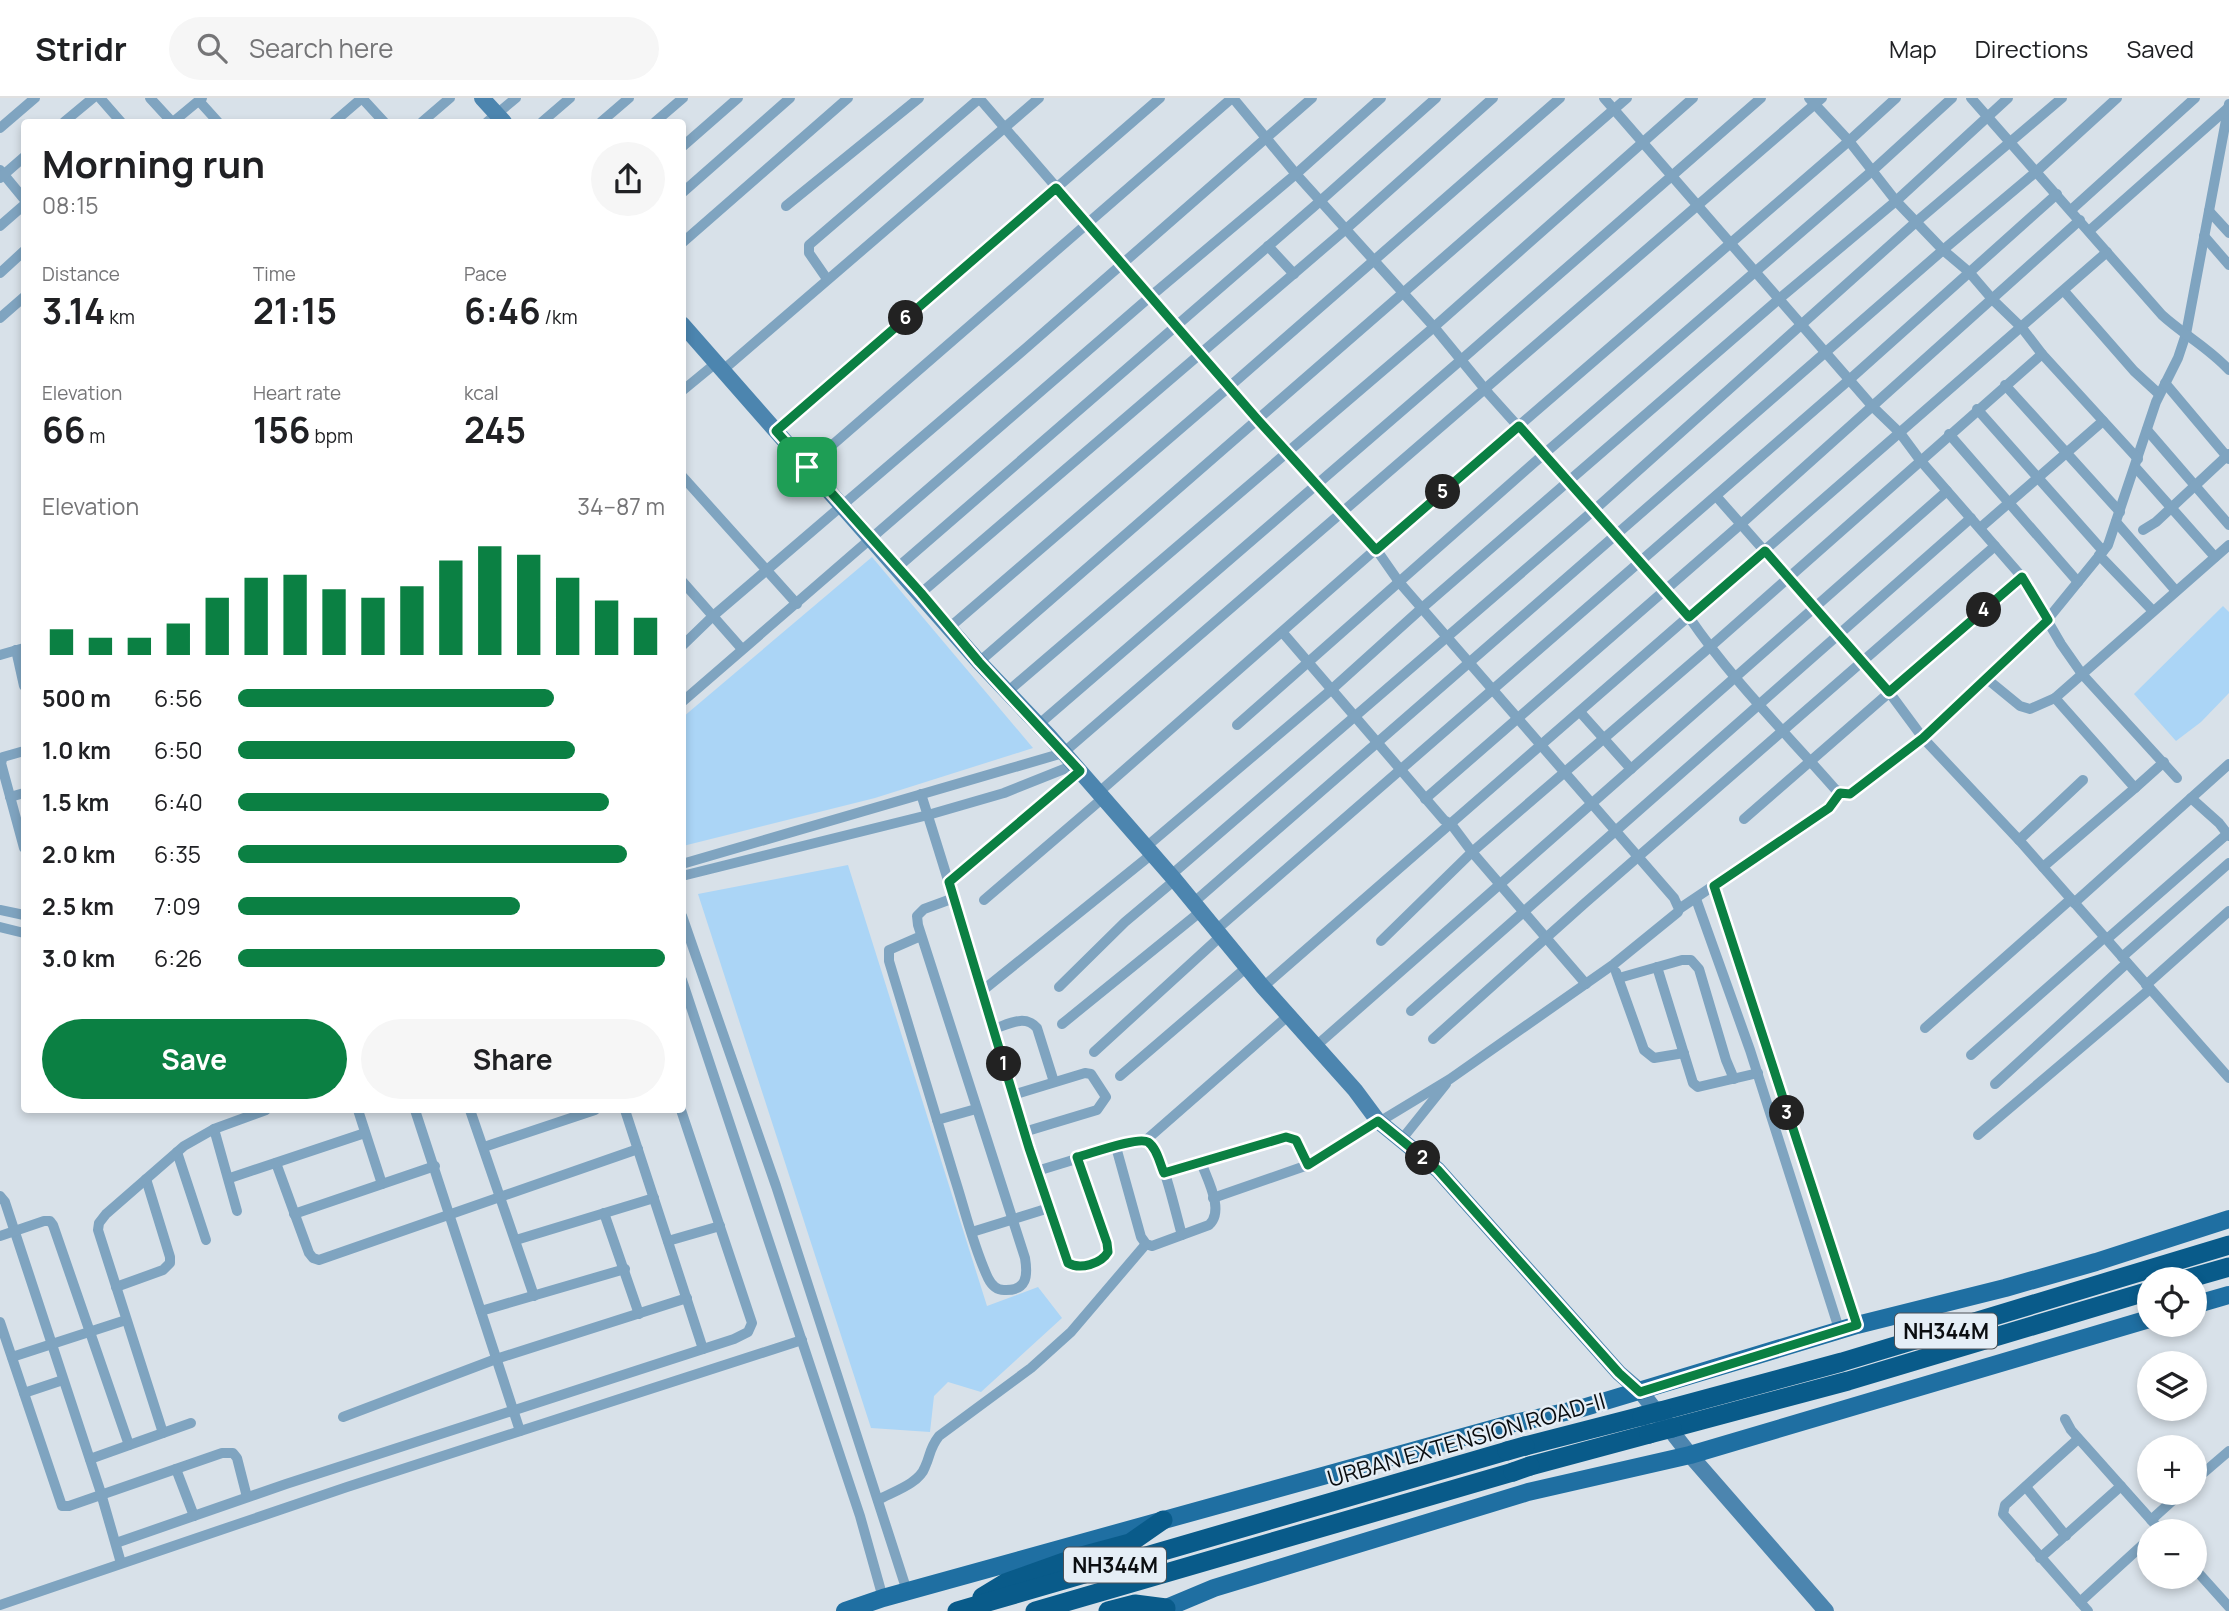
<!DOCTYPE html>
<html lang="en">
<head>
<meta charset="utf-8">
<style>
  :root { --surface:#fff; --page:#f6f6f6; --text:#202124; --muted:#757577; --line:#e0e0e0; --accent:#0b8043 }
  body { margin:0; font-family:Manrope,sans-serif; background:var(--page); color:var(--text); height:100vh; display:flex; flex-direction:column; font-size:26px; white-space:nowrap }
  * { box-sizing:border-box; margin:0 }
  p { font-size:23px; color:var(--muted) }
  .icon { flex:none; width:38px; height:38px; fill:none; stroke:currentColor; stroke-width:2; stroke-linecap:round; stroke-linejoin:round }
  .map { position:relative; flex:1; overflow:hidden }
  .details { position:absolute; left:21px; top:21px; width:665px; height:994px; display:flex; flex-direction:column; background:var(--surface); border-radius:7px; box-shadow:0 4px 10px #0003 }
  .details>* { flex:none }
  .tools { position:absolute; left:2137px; top:1169px; display:grid; gap:14px }
  .tools a { display:grid; place-items:center; width:70px; height:70px; border-radius:50%; background:var(--surface); box-shadow:0 4px 10px #0003; font-size:35px }
  .pin { position:absolute; display:grid; place-items:center; width:60px; height:60px; color:#fff; margin:-30px; border-radius:14px; box-shadow:0 4px 10px #0006 }
  .km { position:absolute; width:35px; height:35px; margin:-18px; border-radius:50%; background:#222; color:#fff; font-size:19px; line-height:35px; text-align:center }
  .round { display:grid; place-items:center; flex:none; width:74px; height:74px; border-radius:37px; background:var(--page) }
  .headline { display:flex; align-items:center; justify-content:space-between; height:119px; padding:0 21px }
  h1 { font-size:38px; font-weight:700; line-height:52px }
  .figures { display:grid; grid-template-columns:repeat(3,1fr); gap:10px; height:119px; padding:7px 21px }
  .figures div { display:grid; align-content:center }
  .figures b { font-size:35px; font-weight:700 }
  .figures small { font-size:19px; font-weight:400 }
  .figures p { font-size:19px }
  .chart { height:196px; padding:14px 21px }
  .chart p { display:flex; justify-content:space-between }
  .chart svg { width:100%; height:126px; margin-top:7px; stroke:var(--accent); stroke-width:6 }
  .primary-button { display:flex; gap:14px; margin-top:auto; padding:14px 21px }
  .primary-button a { flex:1; height:80px; border-radius:42px; background:var(--accent); color:#fff; font-size:28px; font-weight:700; line-height:80px; text-align:center }
  .primary-button a+a { background:var(--page); color:var(--text) }
  ul { padding:0 21px; list-style:none; font-size:23px }
  li { display:grid; grid-template-columns:112px 84px 1fr; align-items:center; height:52px }
  li i { height:18px; border-radius:9px; background:var(--accent) }
  header { display:flex; align-items:center; gap:42px; box-sizing:border-box; height:98px; padding:0 35px; background:var(--surface); border-bottom:2px solid var(--line) }
  header strong { font-size:33px }
  nav { display:flex; gap:38px; margin-inline-start:auto; font-size:24px }
  .search { width:490px; height:63px; background:var(--page); display:flex; align-items:center; gap:18px; box-sizing:border-box; padding:0 24px; border-radius:38px; color:var(--muted); font-size:26px }
  .map>svg:first-child { display:block }
</style>
</head>
<body>
<header>
<strong>Stridr</strong>
<div class="search"><svg class="icon" aria-label="search" viewBox="0 0 24 24"><circle cx="10" cy="10" r="6"/><path d="M15 15l6 6"/></svg>Search here</div>
<nav><a>Map</a><a>Directions</a><a>Saved</a></nav>
</header>
<div class="map">
<svg width="2229" height="1513" viewBox="0 0 2229 1513">
  <rect width="100%" height="100%" fill="#d8e1e9"/>
  <g fill="#abd5f6">
    <polygon points="872,459 1033,650 875,700 683,748 683,619"/>
    <polygon points="2223,508 2229,514 2229,595 2201,624 2176,643 2134,596"/>
    <polygon points="848,767 987,1208 1038,1189 1062,1220 981,1294 948,1284 934,1298 930,1334 871,1330 698,796"/>
  </g>
  <g fill="none" stroke-linecap="round" stroke-linejoin="round">
    <g stroke="#7fa4c0" stroke-width="10">
      <polyline points="100,0 121,24"/>
      <polyline points="150,0 172,24"/>
      <polyline points="362,0 384,24"/>
      <polyline points="979,0 1257,321 1376,451 1399,484 1674,800 1679,811 1678,814 1614,866 1450,981 1308,1067 1296,1042 1286,1039 1164,1075"/>
      <path d="M1233,0L1296,76L1434,229L1489,296L1689,519C1731,581 1786,635 1835,691L1845,697L1850,696L1923,640L1987,581L2047,522L2108,447L2156,304L2178,260L2186,236L2229,6"/>
      <polyline points="1604,0 1873,309 1900,335 1920,362 2022,479 2061,546 2082,576 2177,680"/>
      <polyline points="1809,0 1849,43 1896,103 1943,152 1969,174 1993,202 2022,230 2042,256 2138,361"/>
      <path d="M1971,0L2162,217C2184,237 2209,250 2229,272"/>
      <polyline points="199,3 218,24"/>
      <polyline points="64,24 93,0"/>
      <polyline points="173,24 202,0"/>
      <polyline points="334,24 362,0"/>
      <polyline points="422,24 450,0"/>
      <polyline points="487,24 516,0"/>
      <polyline points="542,24 570,0"/>
      <polyline points="601,24 629,0"/>
      <polyline points="655,24 683,0"/>
      <polyline points="0,30 35,0"/>
      <polyline points="682,49 738,0"/>
      <polyline points="0,72 24,101"/>
      <polyline points="0,80 24,59"/>
      <polyline points="682,95 790,0"/>
      <polyline points="786,108 919,0"/>
      <polyline points="2071,112 2195,0"/>
      <polyline points="2209,113 2229,135"/>
      <polyline points="0,128 24,107"/>
      <polyline points="2089,133 2228,10"/>
      <polyline points="2204,138 2229,167"/>
      <polyline points="682,145 848,0"/>
      <polyline points="1268,148 1294,176"/>
      <polyline points="0,175 24,153"/>
      <polyline points="827,181 809,155 809,147 980,0"/>
      <polyline points="2064,193 2134,273 2159,296"/>
      <polyline points="0,220 24,199"/>
      <polyline points="723,272 1039,0"/>
      <polyline points="2165,285 2229,361"/>
      <polyline points="2005,287 2120,414"/>
      <polyline points="682,293 716,265"/>
      <polyline points="1977,311 2103,453"/>
      <polyline points="2147,332 2229,427"/>
      <polyline points="776,333 1160,0"/>
      <polyline points="1949,336 2078,484"/>
      <polyline points="807,369 1232,0"/>
      <polyline points="2136,370 2215,459"/>
      <polyline points="682,378 797,506"/>
      <polyline points="1716,398 1889,594 1923,640 2019,742 2229,980"/>
      <polyline points="2116,424 2176,493"/>
      <polyline points="1980,430 2103,323"/>
      <polyline points="2143,432 2156,424 2229,356"/>
      <polyline points="2099,457 2153,513"/>
      <polyline points="898,469 1318,105 1436,0"/>
      <polyline points="682,483 742,551"/>
      <polyline points="921,495 1346,131 1493,0"/>
      <polyline points="950,529 1229,289 1560,0"/>
      <polyline points="1283,535 1444,722 1451,726 1472,754 1586,886"/>
      <polyline points="682,548 713,518 1026,250 1312,0"/>
      <polyline points="16,552 24,588"/>
      <polyline points="0,557 24,550"/>
      <polyline points="979,564 1627,0"/>
      <polyline points="1987,581 2020,608 2030,611 2055,600"/>
      <polyline points="1007,594 1434,229 1693,0"/>
      <polyline points="682,604 1151,198 1296,76 1381,0"/>
      <polyline points="1580,614 1631,671"/>
      <polyline points="1038,627 1461,262 1761,0"/>
      <polyline points="1237,627 1544,356 1872,73 1952,0"/>
      <polyline points="24,653 3,659 1,665 24,750"/>
      <polyline points="2135,690 2164,664"/>
      <polyline points="1098,695 1376,451 1849,43 1896,0"/>
      <path d="M921,696C971,852 1015,1010 1068,1165L1077,1169L1101,1163L1108,1154L1107,1145L1077,1059"/>
      <polyline points="10,699 24,695"/>
      <polyline points="2191,700 2219,725 2229,738"/>
      <polyline points="1425,701 1741,426 2080,122"/>
      <polyline points="1744,721 2022,479"/>
      <polyline points="2019,742 2083,682"/>
      <polyline points="1146,749 1331,592 1422,510 1779,201 1896,103 2008,0"/>
      <polyline points="682,766 1063,655 1822,0"/>
      <polyline points="2043,769 2135,690 2055,600 2229,447"/>
      <polyline points="1171,777 1593,413 1916,124 2062,0"/>
      <polyline points="682,778 928,717 1004,695 1074,667"/>
      <polyline points="949,784 1080,673"/>
      <polyline points="1714,788 1857,1227"/>
      <polyline points="1696,801 1750,952 1840,1234"/>
      <polyline points="984,802 1103,700"/>
      <polyline points="1193,805 1943,152 2037,73 2117,0"/>
      <polyline points="2074,805 2229,666"/>
      <polyline points="1679,811 1829,710 1840,695"/>
      <polyline points="0,812 24,817"/>
      <polyline points="682,818 776,1088 907,1493"/>
      <polyline points="0,829 24,835"/>
      <polyline points="1216,832 1849,282 2057,96"/>
      <path d="M921,838L889,852V863C911,935 932,1007 954,1078C965,1112 973,1148 988,1180C991,1186 996,1192 1004,1192C1027,1193 1028,1178 1025,1160L918,827L917,818L924,811L954,800"/>
      <polyline points="2107,841 2227,736"/>
      <polyline points="1381,843 1472,754 1710,549 2042,256"/>
      <polyline points="2122,859 2229,765"/>
      <polyline points="1657,869 1693,985 1698,989 1758,975"/>
      <polyline points="1616,874 1644,952 1654,960 1684,955"/>
      <polyline points="1619,880 1682,862 1691,862 1699,871 1726,962 1734,981"/>
      <polyline points="682,882 860,1418 883,1500"/>
      <polyline points="2146,887 2229,813"/>
      <polyline points="1059,889 1125,824 1175,782"/>
      <polyline points="1263,889 2107,154"/>
      <polyline points="982,893 1152,756"/>
      <polyline points="1411,913 1971,420"/>
      <polyline points="1062,926 1200,814"/>
      <polyline points="1925,930 2071,801"/>
      <path d="M994,931C1009,926 1025,916 1037,930L1054,984"/>
      <polyline points="1433,941 1585,805 1995,448"/>
      <polyline points="1316,948 1947,393"/>
      <polyline points="1094,954 1221,838"/>
      <polyline points="1971,957 2105,839"/>
      <polyline points="1120,978 1247,869"/>
      <polyline points="1995,986 2127,865"/>
      <polyline points="1013,997 1085,975 1091,976 1106,999 1097,1012 1024,1034"/>
      <polyline points="358,1012 382,1086"/>
      <polyline points="415,1012 520,1333"/>
      <polyline points="470,1012 534,1198"/>
      <polyline points="625,1012 703,1251"/>
      <polyline points="937,1022 976,1011"/>
      <polyline points="214,1031 237,1113"/>
      <polyline points="1978,1037 2150,891"/>
      <polyline points="1402,1041 1446,986"/>
      <polyline points="1145,1043 1289,917"/>
      <polyline points="484,1049 595,1012"/>
      <path d="M1116,1049L1141,1139L1146,1146L1152,1148L1209,1127C1225,1113 1207,1081 1201,1064"/>
      <polyline points="177,1054 206,1142"/>
      <polyline points="276,1065 309,1155 313,1160 319,1162 638,1051"/>
      <path d="M1037,1073L1135,1043C1141,1043 1146,1042 1151,1046C1164,1060 1176,1117 1182,1137"/>
      <polyline points="230,1080 365,1035"/>
      <polyline points="0,1098 5,1104 100,1392 121,1465"/>
      <polyline points="1213,1100 1308,1067"/>
      <polyline points="604,1115 639,1216"/>
      <polyline points="294,1116 435,1068"/>
      <polyline points="972,1134 1049,1110"/>
      <polyline points="0,1138 44,1123 50,1123 53,1127 129,1347"/>
      <polyline points="516,1142 654,1100"/>
      <polyline points="668,1143 720,1128"/>
      <polyline points="116,1189 163,1172 170,1165 170,1159 146,1081"/>
      <polyline points="481,1213 625,1171"/>
      <polyline points="0,1224 62,1408 69,1408 222,1355 233,1355 237,1360 247,1399"/>
      <polyline points="12,1259 126,1222"/>
      <polyline points="24,1295 63,1282"/>
      <polyline points="343,1319 496,1261 687,1200"/>
      <polyline points="2065,1321 2071,1332 2161,1433"/>
      <polyline points="163,1335 98,1132 99,1125 106,1116 184,1048 214,1031 266,1012"/>
      <polyline points="2078,1341 2005,1407 2003,1416 2088,1513"/>
      <polyline points="90,1361 191,1325"/>
      <polyline points="176,1371 194,1418"/>
      <polyline points="2194,1383 2229,1353"/>
      <polyline points="2026,1389 2066,1438"/>
      <path d="M878,1402C892,1394 919,1386 925,1369C931,1356 929,1351 939,1338L1031,1270L1071,1234L1146,1146"/>
      <polyline points="2151,1422 2181,1395"/>
      <polyline points="116,1445 286,1386 734,1241 748,1234 752,1225 681,1012"/>
      <polyline points="2040,1460 2121,1388"/>
      <polyline points="2194,1470 2229,1509"/>
      <polyline points="2080,1504 2149,1441"/>
      <polyline points="0,1507 347,1389 802,1242"/>
    </g>
    <g stroke="#4c85af" stroke-width="16">
      <polyline points="482,0 504,24"/>
      <polyline points="682,226 979,564 1050,639 1175,782 1263,889 1355,992 1378,1023 1438,1072 1619,1275 1641,1294 1690,1357 1826,1513"/>
    </g>
    <g stroke="#1f6fa2" stroke-width="18">
      <polyline points="2194,1207 2229,1197"/>
      <polyline points="845,1513 883,1500 1510,1326 1579,1311 1857,1227 2005,1190 2096,1164 2229,1121"/>
      <polyline points="1159,1513 1214,1490 1528,1394 1690,1357 2149,1221"/>
    </g>
    <g stroke="#095b8a" stroke-width="19">
      <polyline points="2187,1181 2229,1169"/>
      <polyline points="1661,1313 1842,1264 2229,1147"/>
      <polyline points="1672,1330 1848,1283 2149,1193"/>
      <polyline points="1525,1348 1642,1318"/>
      <polyline points="1530,1368 1649,1336"/>
      <polyline points="982,1499 1005,1485 1078,1459 1130,1445 1163,1422"/>
      <polyline points="957,1513 1507,1353"/>
      <polyline points="1035,1513 1513,1374"/>
      <polyline points="1108,1513 1135,1506 1166,1510"/>
    </g>
    <g stroke="#095b8a" stroke-width="19">
      <polyline points="1642,1318 1661,1313"/>
      <polyline points="1649,1336 1672,1330"/>
      <polyline points="1507,1353 1525,1348"/>
      <polyline points="1513,1374 1530,1368"/>
    </g>
  </g>
  <g fill="none" stroke-linecap="round" stroke-linejoin="round">
    <defs>
      <path id="route" d="M1056,90L1257,321L1376,452L1519,328L1689,519L1765,453L1889,594L2022,479L2048,522L1923,640L1850,696L1840,695L1829,710L1714,788L1857,1227L1640,1294L1619,1275L1438,1072L1378,1023L1308,1067L1296,1042L1286,1039L1164,1075C1160,1066 1157,1050 1148,1044C1138,1038 1090,1056 1077,1059L1107,1145L1108,1154C1101,1166 1080,1172 1068,1165L1029,1050L949,784L1080,673L979,564L921,495L776,333Z"/>
    </defs>
    <use href="#route" stroke="#fff" stroke-width="14"/>
    <use href="#route" stroke="#0b8043" stroke-width="9"/>
  </g>
  <g text-anchor="middle" dominant-baseline="central" stroke-width="5" stroke-linejoin="round" paint-order="stroke">
    <g fill="#e5eef6" stroke="#4c5156" stroke-width="2">
      <rect x="1895" y="1215.5" width="102" height="35" rx="5"/>
      <rect x="1064" y="1449.5" width="102" height="35" rx="5"/>
    </g>
    <g font-size="21" font-weight="bold" fill="#0b0e11">
      <text x="1946" y="1233">NH344M</text>
      <text x="1115" y="1467">NH344M</text>
    </g>
    <g font-size="23" fill="#0b0e11" stroke="#e5eef6">
      <text transform="translate(1466 1341) rotate(-16)">URBAN EXTENSION ROAD-II</text>
    </g>
  </g>
</svg>
<div class="tools">
<a><svg class="icon" aria-label="locate" viewBox="0 0 24 24"><circle cx="12" cy="12" r="6"/><path d="M12 2v4M12 18v4M2 12h4M18 12h4"/></svg></a>
<a><svg class="icon" aria-label="layers" viewBox="0 0 24 24"><path d="M12 4l9 5-9 5-9-5zM3 14l9 5 9-5"/></svg></a>
<a>+</a>
<a>−</a>
</div>
<div class="pin" style="left:807px;top:369px;background:#1e9e55"><svg class="icon" aria-label="arrive" viewBox="0 0 24 24"><path d="M6 21V4h12l-3 4 3 4H6"/></svg></div>
<b class="km" style="left:1004px;top:966px">1</b>
<b class="km" style="left:1423px;top:1060px">2</b>
<b class="km" style="left:1787px;top:1015px">3</b>
<b class="km" style="left:1984px;top:512px">4</b>
<b class="km" style="left:1443px;top:394px">5</b>
<b class="km" style="left:906px;top:220px">6</b>
<section class="details">
<div class="headline"><div><h1>Morning run</h1><p>08:15</p></div><a class="round"><svg class="icon" aria-label="share" viewBox="0 0 24 24"><path d="M12 15V3M7 8l5-5 5 5M5 13v7h14v-7"/></svg></a></div>
<div class="figures">
<div><p>Distance</p><b>3.14<small> km</small></b></div>
<div><p>Time</p><b>21:15</b></div>
<div><p>Pace</p><b>6:46<small> /km</small></b></div>
</div>
<div class="figures">
<div><p>Elevation</p><b>66<small> m</small></b></div>
<div><p>Heart rate</p><b>156<small> bpm</small></b></div>
<div><p>kcal</p><b>245</b></div>
</div>
<div class="chart"><p><span>Elevation</span>34–87 m</p>
<svg viewBox="0 0 160 44" preserveAspectRatio="none"><path d="M5 44V35M15 44V38M25 44V38M35 44V33M45 44V24M55 44V17M65 44V16M75 44V21M85 44V24M95 44V20M105 44V11M115 44V6M125 44V9M135 44V17M145 44V25M155 44V31"/></svg>
</div>
<ul>
<li><b>500 m</b>6:56<i style="width:74%"></i></li>
<li><b>1.0 km</b>6:50<i style="width:79%"></i></li>
<li><b>1.5 km</b>6:40<i style="width:87%"></i></li>
<li><b>2.0 km</b>6:35<i style="width:91%"></i></li>
<li><b>2.5 km</b>7:09<i style="width:66%"></i></li>
<li><b>3.0 km</b>6:26<i style="width:100%"></i></li>
</ul>
<div class="primary-button"><a>Save</a><a>Share</a></div>
</section>
</div>
</body>
</html>
